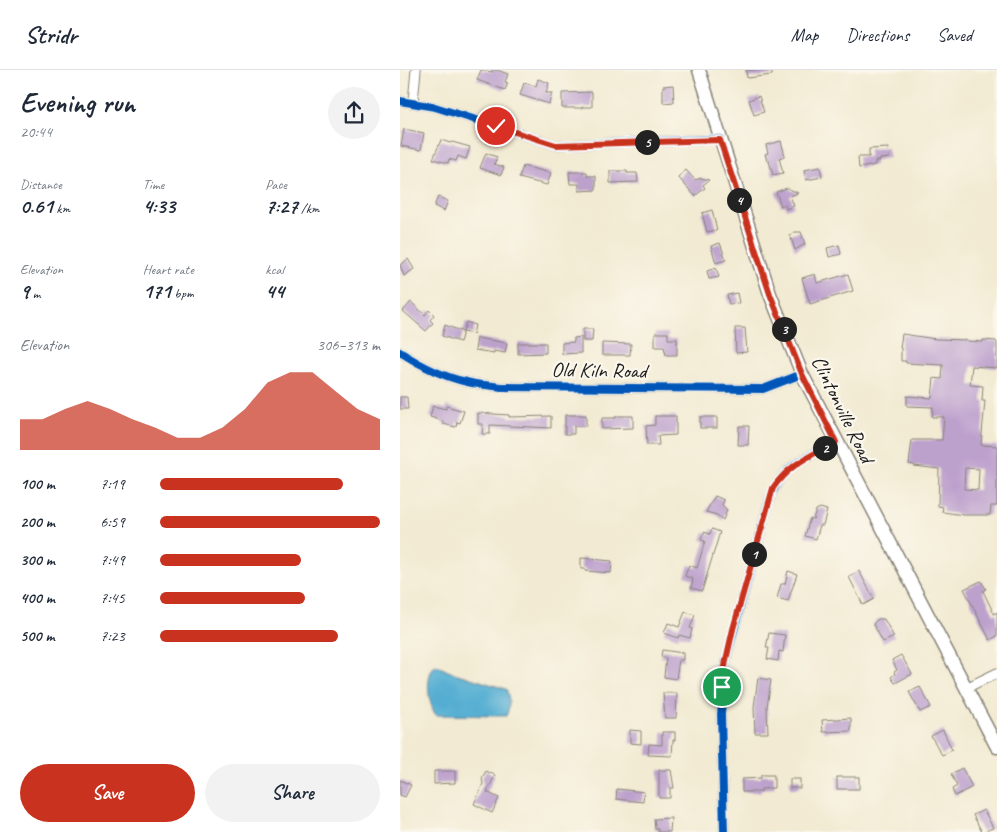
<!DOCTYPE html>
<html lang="en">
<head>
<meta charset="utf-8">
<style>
  :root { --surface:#fff; --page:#f2f2f3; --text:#1f2937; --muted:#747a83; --line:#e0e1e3; --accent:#c8321e }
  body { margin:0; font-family:Caveat,sans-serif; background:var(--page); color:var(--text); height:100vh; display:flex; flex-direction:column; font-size:19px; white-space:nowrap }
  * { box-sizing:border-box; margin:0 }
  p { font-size:16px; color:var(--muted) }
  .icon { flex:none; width:28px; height:28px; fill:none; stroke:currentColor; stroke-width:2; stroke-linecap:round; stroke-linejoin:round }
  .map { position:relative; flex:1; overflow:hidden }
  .side { display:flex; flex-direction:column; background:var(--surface); width:400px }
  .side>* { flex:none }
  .pin { position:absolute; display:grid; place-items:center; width:42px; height:42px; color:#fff; margin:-21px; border:2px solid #fff; border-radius:50%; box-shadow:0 1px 5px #0007 }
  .km { position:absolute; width:25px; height:25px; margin:-12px; border-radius:50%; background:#222; color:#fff; font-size:14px; line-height:25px; text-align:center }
  .round { display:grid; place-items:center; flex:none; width:52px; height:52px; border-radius:26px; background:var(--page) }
  .overview { display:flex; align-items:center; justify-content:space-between; height:85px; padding:0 20px }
  h1 { font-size:28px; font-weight:700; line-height:38px }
  .metrics { display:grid; grid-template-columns:repeat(3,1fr); gap:8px; height:85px; padding:5px 20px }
  .metrics div { display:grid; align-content:center }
  .metrics b { font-size:21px; font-weight:700 }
  .metrics small { font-size:14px; font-weight:400 }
  .metrics p { font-size:14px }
  .chart { height:140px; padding:10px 20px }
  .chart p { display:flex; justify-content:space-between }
  .chart svg { width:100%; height:90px; margin-top:5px; fill:var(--accent); opacity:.7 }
  .button { display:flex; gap:10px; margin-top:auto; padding:10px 20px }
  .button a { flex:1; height:58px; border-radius:30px; background:var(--accent); color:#fff; font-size:20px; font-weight:700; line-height:58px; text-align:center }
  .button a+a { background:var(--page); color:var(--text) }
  ul { padding:0 20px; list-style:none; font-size:16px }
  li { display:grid; grid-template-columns:80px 60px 1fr; align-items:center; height:38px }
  li i { height:12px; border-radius:6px; background:var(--accent) }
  header { display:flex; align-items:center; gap:30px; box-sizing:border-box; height:70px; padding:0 25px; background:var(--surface); border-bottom:1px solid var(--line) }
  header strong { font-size:24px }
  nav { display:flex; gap:28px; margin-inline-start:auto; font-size:18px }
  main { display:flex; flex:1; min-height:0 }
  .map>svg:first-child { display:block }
</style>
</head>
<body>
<header>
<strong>Stridr</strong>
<nav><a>Map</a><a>Directions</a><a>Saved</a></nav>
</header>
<main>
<section class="side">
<div class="overview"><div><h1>Evening run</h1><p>20:44</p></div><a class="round"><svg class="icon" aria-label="share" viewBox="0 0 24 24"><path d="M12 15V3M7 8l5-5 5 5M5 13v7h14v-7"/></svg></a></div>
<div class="metrics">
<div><p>Distance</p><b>0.61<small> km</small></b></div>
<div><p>Time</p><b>4:33</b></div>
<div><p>Pace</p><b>7:27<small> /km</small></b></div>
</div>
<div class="metrics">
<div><p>Elevation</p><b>9<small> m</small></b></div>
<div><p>Heart rate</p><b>171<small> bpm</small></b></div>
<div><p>kcal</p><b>44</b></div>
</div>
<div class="chart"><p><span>Elevation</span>306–313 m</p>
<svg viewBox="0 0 160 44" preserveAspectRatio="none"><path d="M0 44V29L10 29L20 24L30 20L40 24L50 29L60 33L70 38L80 38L90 33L100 24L110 11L120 6L130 6L140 15L150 24L160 29V44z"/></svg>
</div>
<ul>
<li><b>100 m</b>7:19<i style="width:83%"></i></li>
<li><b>200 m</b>6:59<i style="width:100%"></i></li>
<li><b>300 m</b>7:49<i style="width:64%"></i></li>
<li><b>400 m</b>7:45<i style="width:66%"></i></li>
<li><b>500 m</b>7:23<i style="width:81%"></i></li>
</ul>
<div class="button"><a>Save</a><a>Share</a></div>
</section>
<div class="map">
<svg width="597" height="762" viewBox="0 0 597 762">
  <rect width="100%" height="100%" fill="#fbf7ec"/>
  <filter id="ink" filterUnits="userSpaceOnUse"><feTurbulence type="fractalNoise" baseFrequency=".02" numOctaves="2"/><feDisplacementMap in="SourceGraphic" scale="10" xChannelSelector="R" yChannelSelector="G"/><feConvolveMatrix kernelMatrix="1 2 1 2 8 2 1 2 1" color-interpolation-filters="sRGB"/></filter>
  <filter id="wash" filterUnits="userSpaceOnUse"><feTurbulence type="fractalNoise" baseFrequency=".0096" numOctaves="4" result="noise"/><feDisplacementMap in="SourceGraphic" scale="20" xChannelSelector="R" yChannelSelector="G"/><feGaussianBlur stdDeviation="1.12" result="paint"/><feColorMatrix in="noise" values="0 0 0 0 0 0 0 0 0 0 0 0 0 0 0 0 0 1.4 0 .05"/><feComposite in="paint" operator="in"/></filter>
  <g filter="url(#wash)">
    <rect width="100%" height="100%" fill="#f2ead2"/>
    <path fill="#54aed2" stroke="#386577" d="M36,595L48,601L106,619C110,626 110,639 106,646L36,645C28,635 24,603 36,595Z"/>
    <g id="blocks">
      <g fill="#bda1cd" fill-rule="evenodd">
        <polygon points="81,0 92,2 92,0 97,0 108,4 105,12 108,13 105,20 77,10"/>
        <polygon points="346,0 372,0 372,5 347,8"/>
        <polygon points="138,9 149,13 146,23 152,23 149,34 120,25 124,13 136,16"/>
        <polygon points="273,15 274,32 263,33 263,16"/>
        <polygon points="192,22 192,37 182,37 182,38 162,38 162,23"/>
        <polygon points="359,26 364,42 354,45 349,30"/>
        <polygon points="4,59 24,63 21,80 1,76"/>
        <polygon points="41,70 50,73 52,72 70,77 66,89 58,86 56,91 49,89 48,93 33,89"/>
        <polygon points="381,71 385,86 379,88 383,103 373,105 369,91 367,91 365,84 368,83 366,75"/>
        <polygon points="488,78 489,88 480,89 480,91 475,91 475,95 459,98 458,87 469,87 469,79"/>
        <polygon points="86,83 97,87 94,94 104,97 101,105 80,98"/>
        <polygon points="123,96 151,103 147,115 119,108"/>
        <polygon points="420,97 422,107 406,110 404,100"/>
        <polygon points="286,100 295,110 301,108 309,110 303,115 305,118 295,126 278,107"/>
        <polygon points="210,101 227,101 227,103 237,103 238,112 210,113"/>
        <polygon points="169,102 187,102 187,106 196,106 196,120 179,121 179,114 170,114"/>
        <polygon points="387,118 398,123 390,126 394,136 386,139 385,135 381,136 376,122"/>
        <polygon points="38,127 48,131 44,141 34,136"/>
        <polygon points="312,140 317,160 307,162 302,143"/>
        <polygon points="395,162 401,162 405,174 395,180 390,165"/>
        <polygon points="320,173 326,190 316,193 311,176"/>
        <polygon points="439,175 441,184 429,187 427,178"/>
        <polygon points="8,189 14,199 4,206 0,195"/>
        <polygon points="316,198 319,207 309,209 307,201"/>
        <polygon points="415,204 417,213 448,204 453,221 410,234 402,208"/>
        <polygon points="337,223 339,233 329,234 327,225"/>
        <polygon points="11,232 25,245 29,240 34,245 30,250 33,253 26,261 3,241"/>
        <polygon points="66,252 75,255 73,264 63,262 60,272 42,266 45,255 63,262"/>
        <polygon points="335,258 345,258 347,282 336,283"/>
        <polygon points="183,259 193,259 192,271 183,271"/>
        <polygon points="255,263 268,263 268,269 277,269 277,285 266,285 264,277 255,277"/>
        <path d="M502,264L536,269L567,270V271L583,272V270L596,271L597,273V298L572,296L570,315L583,316L582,331H585L581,375L597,376V436H591L590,445H564L542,442L543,437L538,436L539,399L514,396V395L509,394L512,370H542L544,347H532L533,337L507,336V326L532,328L534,308L542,309L543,295L506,293V291H501V278H500ZM565,398L579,399L578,420L564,419Z"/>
        <polygon points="181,267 181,283 162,284 162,273 174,272 174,268"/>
        <polygon points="77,268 107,273 105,283 94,281 94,283 75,280"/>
        <polygon points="118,273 146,273 146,283 118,284"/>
        <polygon points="202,273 231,274 230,285 202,285"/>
        <polygon points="0,327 7,327 8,339 0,339"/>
        <polygon points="33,336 46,339 46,336 64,341 60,353 57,352 56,357 43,354 43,351 30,347"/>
        <polygon points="78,343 109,345 109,347 151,346 151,358 90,355 90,364 82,364 83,354 78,354"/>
        <polygon points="165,345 186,345 186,356 174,356 174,364 165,364"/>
        <polygon points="216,346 233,346 233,358 202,359 202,348 216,348"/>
        <polygon points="255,346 276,346 276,365 258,366 259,375 247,375 246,356 255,355"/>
        <rect x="300" y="347" width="17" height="11"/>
        <polygon points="339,356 349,356 348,375 338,375"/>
        <polygon points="315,426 324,430 322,435 327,440 323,450 317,445 306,442"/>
        <polygon points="420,438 427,440 423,455 420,455 416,469 405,466 410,448 413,449 416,440"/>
        <polygon points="312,459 320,462 302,521 291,518 293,509 285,506 289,495 297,498 305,471 301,470 304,462 310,464"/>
        <polygon points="181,488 212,491 211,503 185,501 185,499 181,499"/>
        <polygon points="388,501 397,504 388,531 377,528 381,514 385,514"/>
        <polygon points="459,501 474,529 463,535 449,507"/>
        <polygon points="581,511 586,519 583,521 594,544 597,542 597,566 590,570 564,519"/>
        <polygon points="285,542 295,545 290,558 292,559 290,568 279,565 278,568 264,563 268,553 279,557"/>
        <polygon points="478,549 484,549 494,567 483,572 473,554"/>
        <polygon points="369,563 385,565 383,582 379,581 378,591 367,589 369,578 366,578"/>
        <polygon points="262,580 283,583 283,590 279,590 276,609 264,607 266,588 261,587"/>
        <polygon points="501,585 512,604 495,613 491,607 495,604 494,602 497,600 492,590"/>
        <polygon points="358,608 371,610 367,637 368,663 355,663 354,637"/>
        <polygon points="520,617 531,637 520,642 509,622"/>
        <polygon points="263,623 277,623 276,648 265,648"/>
        <polygon points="451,648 451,661 423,662 422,650"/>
        <polygon points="230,660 241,661 241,674 230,673"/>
        <polygon points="543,660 552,680 542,685 531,666"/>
        <polygon points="262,662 275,662 275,670 273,670 272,686 248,685 249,674 262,675"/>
        <polygon points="562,698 572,717 555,726 552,719 557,716 551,704"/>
        <polygon points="259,700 271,700 274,718 270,718 270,728 259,728"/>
        <polygon points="34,701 55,701 55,713 34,714"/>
        <polygon points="86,701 95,705 87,722 99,728 92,743 74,734 83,714 82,708"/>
        <polygon points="361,705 374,705 374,718 361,719 361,722 342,722 342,709 361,708"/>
        <rect x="437" y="707" width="22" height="12"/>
        <rect x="390" y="709" width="10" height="9"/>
        <polygon points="0,710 11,715 5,727 0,725"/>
        <polygon points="217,719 244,722 243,732 216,729"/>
        <polygon points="584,740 593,758 582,762 573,745"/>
        <polygon points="271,748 270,762 258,762 258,759 255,759 254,749"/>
      </g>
    </g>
  </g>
  <g filter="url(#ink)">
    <use href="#blocks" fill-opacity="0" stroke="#878377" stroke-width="1"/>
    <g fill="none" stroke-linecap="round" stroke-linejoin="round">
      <defs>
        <g id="street">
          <polyline points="0,31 35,37 156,75 320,69"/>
          <polyline points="13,32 16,0"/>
          <path d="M0,282C20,295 43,307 67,312C78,315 90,315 101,317L363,319L402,304"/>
          <polyline points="566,618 597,603"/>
          <path d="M324,762L321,644L326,590L368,434C380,395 402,390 436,372"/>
        </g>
        <polyline id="secondary" points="299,0 370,224 402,304 597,677"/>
      </defs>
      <use href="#street" stroke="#878377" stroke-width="11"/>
      <use href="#secondary" stroke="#878377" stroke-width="15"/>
      <use href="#street" stroke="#fff" stroke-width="9"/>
      <use href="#secondary" stroke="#fff" stroke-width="12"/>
      <defs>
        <g id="cycleway">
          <polyline points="0,31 35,37 156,75 320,69"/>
          <path d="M0,282C20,295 43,307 67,312C78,315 90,315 101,317L363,319L402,304"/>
          <path d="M324,762L321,644L326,590L368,434C380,395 402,390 436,372"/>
        </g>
      </defs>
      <use href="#cycleway" stroke="#fbf7ec" stroke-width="11"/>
      <use href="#cycleway" stroke="#0057b8" stroke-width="8"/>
    </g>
  </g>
  <g fill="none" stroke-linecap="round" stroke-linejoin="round" filter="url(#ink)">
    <defs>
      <path id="route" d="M96,56L156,75L320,70L370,224L402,304L436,372C411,386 390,393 373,418L333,559L326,590L322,617"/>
    </defs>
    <use href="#route" stroke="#fff" stroke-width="10"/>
    <use href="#route" stroke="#c8321e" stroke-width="6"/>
  </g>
  <g text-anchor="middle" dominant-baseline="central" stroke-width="4.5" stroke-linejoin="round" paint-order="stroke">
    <g font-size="21" fill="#1c1c1c" stroke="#fbf7ec">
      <text transform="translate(199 300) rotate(1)">Old Kiln Road</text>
      <text transform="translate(443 339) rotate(64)">Clintonville Road</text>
    </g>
  </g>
</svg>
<div class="pin" style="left:322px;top:617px;background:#1e9e55"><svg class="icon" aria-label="arrive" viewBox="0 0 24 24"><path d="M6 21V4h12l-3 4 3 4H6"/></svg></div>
<div class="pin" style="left:96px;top:56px;background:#d93025"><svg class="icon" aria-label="check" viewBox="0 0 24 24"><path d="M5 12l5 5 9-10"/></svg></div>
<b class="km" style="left:354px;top:484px">1</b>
<b class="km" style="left:425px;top:378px">2</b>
<b class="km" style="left:384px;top:259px">3</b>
<b class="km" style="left:339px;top:130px">4</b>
<b class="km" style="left:247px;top:72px">5</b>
</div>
</main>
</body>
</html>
